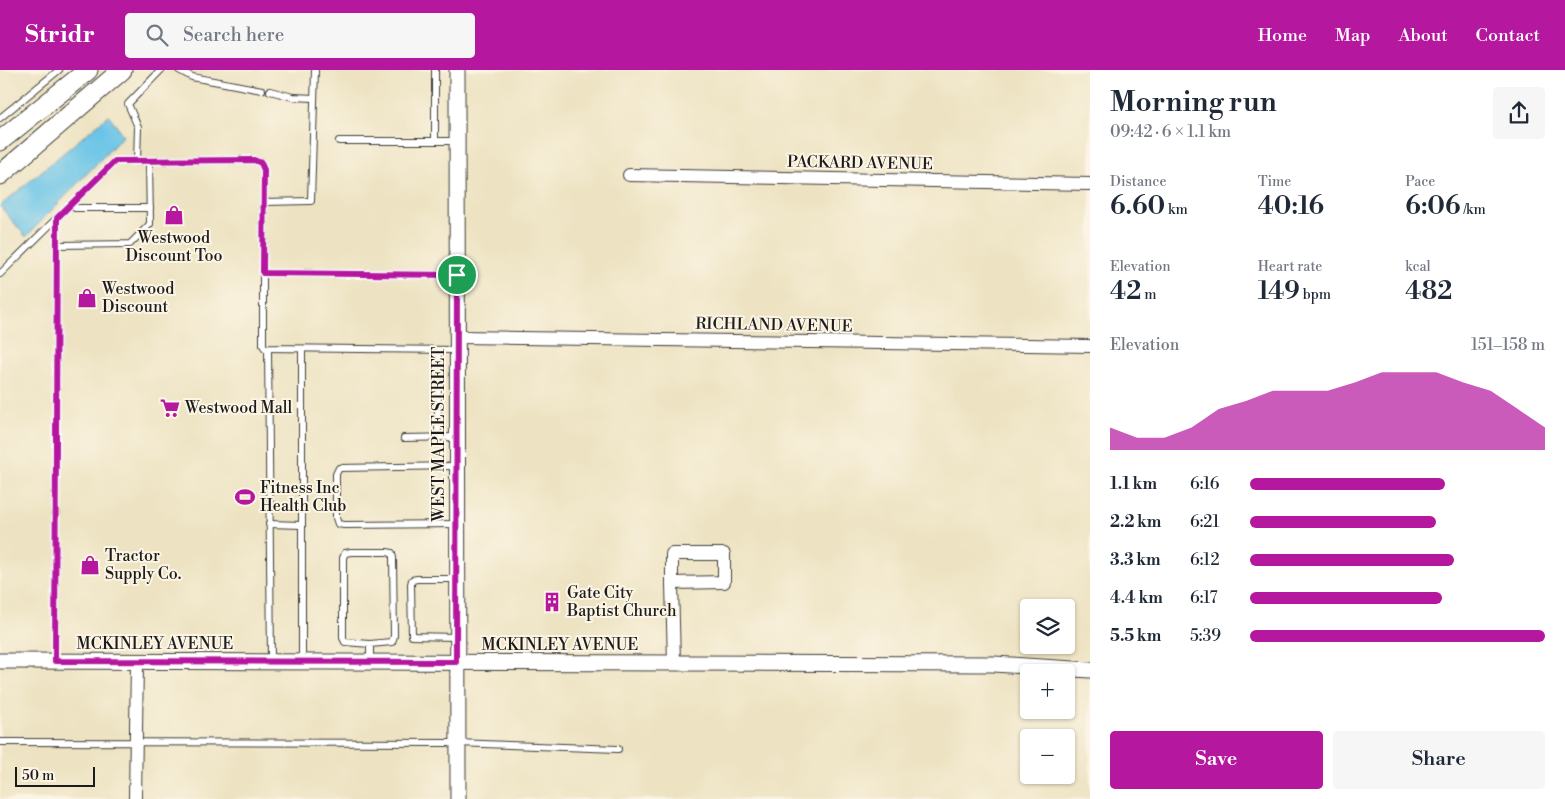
<!DOCTYPE html>
<html lang="en">
<head>
<meta charset="utf-8">
<style>
  :root { --surface:#fff; --page:#f6f6f7; --text:#1f2937; --muted:#747a83; --accent:#b5179e }
  body { margin:0; font-family:"Libre Bodoni",serif; background:var(--page); color:var(--text); height:100vh; display:flex; flex-direction:column; font-size:19px; white-space:nowrap }
  * { box-sizing:border-box; margin:0 }
  p { font-size:16px; color:var(--muted) }
  .icon { flex:none; width:28px; height:28px; fill:none; stroke:currentColor; stroke-width:2; stroke-linecap:round; stroke-linejoin:round }
  .map { position:relative; flex:1; overflow:hidden }
  .details { display:flex; flex-direction:column; background:var(--surface); width:475px }
  .details>* { flex:none }
  .controls { position:absolute; left:1020px; top:529px; display:grid; gap:10px }
  .controls a { display:grid; place-items:center; width:55px; height:55px; border-radius:5px; background:var(--surface); box-shadow:0 1px 4px #0004; font-size:25px }
  .scale { position:absolute; left:15px; bottom:12px; width:80px; box-sizing:border-box; padding-left:5px; border:2px solid #1c1c1c; border-top:0; font-size:14px; line-height:18px; white-space:nowrap; color:#1c1c1c; -webkit-text-stroke:4px #fcf5e5; paint-order:stroke }
  .pin { position:absolute; display:grid; place-items:center; width:42px; height:42px; color:#fff; margin:-21px; border:2px solid #fff; border-radius:50%; box-shadow:0 1px 5px #0007 }
  .round { display:grid; place-items:center; flex:none; width:52px; height:52px; border-radius:5px; background:var(--page) }
  .overview { display:flex; align-items:center; justify-content:space-between; height:85px; padding:0 20px }
  h1 { font-size:28px; font-weight:600; line-height:38px }
  .stats { display:grid; grid-template-columns:repeat(3,1fr); gap:8px; height:85px; padding:5px 20px }
  .stats div { display:grid; align-content:center }
  .stats b { font-size:25px; font-weight:600 }
  .stats small { font-size:14px; font-weight:400 }
  .stats p { font-size:14px }
  .chart { height:140px; padding:10px 20px }
  .chart p { display:flex; justify-content:space-between }
  .chart svg { width:100%; height:90px; margin-top:5px; fill:var(--accent); opacity:.7 }
  .action { display:flex; gap:10px; margin-top:auto; padding:10px 20px }
  .action a { flex:1; height:58px; border-radius:5px; background:var(--accent); color:#fff; font-size:20px; font-weight:600; line-height:58px; text-align:center }
  .action a+a { background:var(--page); color:var(--text) }
  ul { padding:0 20px; list-style:none; font-size:16px }
  li { display:grid; grid-template-columns:80px 60px 1fr; align-items:center; height:38px }
  li i { height:12px; border-radius:6px; background:var(--accent) }
  header { display:flex; align-items:center; gap:30px; box-sizing:border-box; height:70px; padding:0 25px; background:var(--accent); color:#fff }
  header strong { font-size:24px }
  nav { display:flex; gap:28px; margin-inline-start:auto; font-size:18px }
  .search { width:350px; height:45px; background:var(--page); display:flex; align-items:center; gap:12px; box-sizing:border-box; padding:0 18px; border-radius:5px; color:var(--muted); font-size:19px }
  main { display:flex; flex:1; min-height:0 }
  .map>svg:first-child { display:block }
</style>
</head>
<body>
<header>
<strong>Stridr</strong>
<div class="search"><svg class="icon" aria-label="search" viewBox="0 0 24 24"><circle cx="10" cy="10" r="6"/><path d="M15 15l6 6"/></svg>Search here</div>
<nav><a>Home</a><a>Map</a><a>About</a><a>Contact</a></nav>
</header>
<main>
<div class="map">
<svg width="1090" height="729" viewBox="0 0 1090 729">
  <rect width="100%" height="100%" fill="#fcf5e5"/>
  <filter id="ink" filterUnits="userSpaceOnUse"><feTurbulence type="fractalNoise" baseFrequency=".02" numOctaves="2"/><feDisplacementMap in="SourceGraphic" scale="10" xChannelSelector="R" yChannelSelector="G"/><feConvolveMatrix kernelMatrix="1 2 1 2 8 2 1 2 1" color-interpolation-filters="sRGB"/></filter>
  <filter id="wash" filterUnits="userSpaceOnUse"><feTurbulence type="fractalNoise" baseFrequency=".0096" numOctaves="4" result="noise"/><feDisplacementMap in="SourceGraphic" scale="20" xChannelSelector="R" yChannelSelector="G"/><feGaussianBlur stdDeviation="1.12" result="paint"/><feColorMatrix in="noise" values="0 0 0 0 0 0 0 0 0 0 0 0 0 0 0 0 0 1.4 0 .05"/><feComposite in="paint" operator="in"/></filter>
  <g filter="url(#wash)">
    <rect width="100%" height="100%" fill="#ede3c2"/>
    <polygon fill="#69c4e7" stroke="#427082" points="109,45 123,66 26,167 0,136"/>
  </g>
  <g filter="url(#ink)">
    <g fill="none" stroke-linecap="round" stroke-linejoin="round">
      <defs>
        <g id="service">
          <polyline points="179,0 192,7 262,20"/>
          <polyline points="435,0 435,71 457,71"/>
          <polyline points="270,21 293,27 314,28"/>
          <polyline points="0,48 59,0"/>
          <polyline points="339,71 435,71"/>
          <polyline points="137,91 138,57 128,34 161,0"/>
          <polyline points="264,132 311,131 315,0"/>
          <polyline points="72,134 75,138 150,138"/>
          <polyline points="58,175 130,174 150,154 149,91"/>
          <polyline points="263,203 263,275 265,278 457,280"/>
          <polyline points="0,204 115,91 254,90 261,93 264,100 263,203 457,205"/>
          <polyline points="268,279 271,591"/>
          <polyline points="302,280 302,592"/>
          <polyline points="438,280 438,367"/>
          <polyline points="404,368 457,367"/>
          <polyline points="456,396 339,398 336,404 336,448 338,454 344,455 457,454"/>
          <polyline points="269,454 302,455"/>
          <polyline points="456,567 412,566 411,514 412,510 417,509 457,509"/>
          <polyline points="370,574 345,572 343,568 343,488 345,483 351,482 387,482 392,483 393,488 394,566 392,572 370,574 370,592"/>
          <polyline points="55,590 57,148"/>
          <polyline points="0,672 457,673 618,679"/>
        </g>
        <g id="minor">
          <polyline points="629,105 1090,114"/>
          <polyline points="457,267 1090,276"/>
          <polygon points="672,484 724,484 724,512 672,513"/>
          <polyline points="672,513 674,593"/>
          <polyline points="135,729 137,591"/>
        </g>
        <g id="tertiary">
          <polyline points="457,0 458,729"/>
          <polyline points="0,591 994,594 1090,600"/>
        </g>
        <g id="primary">
          <polyline points="0,71 88,0"/>
          <polyline points="0,105 122,0"/>
        </g>
      </defs>
      <use href="#service" stroke="#3b3a35" stroke-width="8"/>
      <use href="#minor" stroke="#3b3a35" stroke-width="14"/>
      <use href="#tertiary" stroke="#3b3a35" stroke-width="17"/>
      <use href="#primary" stroke="#3b3a35" stroke-width="21"/>
      <use href="#service" stroke="#fff" stroke-width="6"/>
      <use href="#minor" stroke="#fff" stroke-width="12"/>
      <use href="#tertiary" stroke="#fff" stroke-width="15"/>
      <use href="#primary" stroke="#fff" stroke-width="19"/>
    </g>
  </g>
  <g fill="none" stroke-linecap="round" stroke-linejoin="round" filter="url(#ink)">
    <defs>
      <polygon id="route" points="254,90 261,93 264,100 263,203 457,205 456,592 55,591 57,148 115,91"/>
    </defs>
    <use href="#route" stroke="#fff" stroke-width="10"/>
    <use href="#route" stroke="#b5179e" stroke-width="6"/>
  </g>
  <defs>
    <symbol id="shop-bare" viewBox="-9 -9 18 18"><path d="M-5-2.5h2.3a2.7 3.5 0 0 1 5.4 0H5L5.5 6h-11ZM-1.5-2.5h3a1.5 2.3 0 0 0-3 0Z" fill="#b5179e" stroke="#fcf5e5" stroke-width="2.5" paint-order="stroke"/></symbol>
    <symbol id="supermarket-bare" viewBox="-9 -9 18 18"><path d="M-6-5.5h2.5l.6 2H6L4.5 2H-2.5L-4.4-4H-6ZM-1.5 3.2a1.3 1.3 0 1 0 .1 0ZM3 3.2a1.3 1.3 0 1 0 .1 0Z" fill="#b5179e" stroke="#fcf5e5" stroke-width="2.5" paint-order="stroke"/></symbol>
    <symbol id="stadium-bare" viewBox="-9 -9 18 18"><path d="M0-5a6.5 5 0 1 0 0 10a6.5 5 0 1 0 0-10ZM-3.5-1.8h7v3.6h-7Z" fill="#b5179e" stroke="#fcf5e5" stroke-width="2.5" paint-order="stroke"/></symbol>
    <symbol id="building-bare" viewBox="-9 -9 18 18"><path d="M-4-6H4V6H1V3H-1V6H-4ZM-2.5-4.3h1.7v1.8h-1.7ZM.8-4.3h1.7v1.8H.8ZM-2.5-1h1.7V.8h-1.7ZM.8-1h1.7V.8H.8Z" fill="#b5179e" stroke="#fcf5e5" stroke-width="2.5" paint-order="stroke"/></symbol>
  </defs>
  <g fill-rule="evenodd">
    <use href="#shop-bare" x="160" y="131" width="28" height="28"/>
    <use href="#shop-bare" x="73" y="214" width="28" height="28"/>
    <use href="#supermarket-bare" x="156" y="324" width="28" height="28"/>
    <use href="#stadium-bare" x="231" y="413" width="28" height="28"/>
    <use href="#shop-bare" x="76" y="481" width="28" height="28"/>
    <use href="#building-bare" x="538" y="518" width="28" height="28"/>
  </g>
  <g text-anchor="middle" dominant-baseline="central" stroke-width="4" stroke-linejoin="round" paint-order="stroke">
    <g font-size="16" fill="#1c1c1c" stroke="#fcf5e5">
      <text transform="translate(860 93) rotate(1)">PACKARD AVENUE</text>
      <text transform="translate(774 255) rotate(1)">RICHLAND AVENUE</text>
      <text transform="translate(439 364) rotate(-90)">WEST MAPLE STREET</text>
      <text x="155" y="574">MCKINLEY AVENUE</text>
      <text x="560" y="575">MCKINLEY AVENUE</text>
    </g>
    <g font-size="16" fill="#1c1c1c" stroke="#fcf5e5" text-anchor="start">
      <text x="174" y="168" text-anchor="middle">Westwood<tspan x="174" dy="18">Discount Too</tspan></text>
      <text x="102" y="219">Westwood<tspan x="102" dy="18">Discount</tspan></text>
      <text x="185" y="338">Westwood Mall</text>
      <text x="260" y="418">Fitness Inc<tspan x="260" dy="18">Health Club</tspan></text>
      <text x="105" y="486">Tractor<tspan x="105" dy="18">Supply Co.</tspan></text>
      <text x="567" y="523">Gate City<tspan x="567" dy="18">Baptist Church</tspan></text>
    </g>
  </g>
</svg>
<div class="controls">
<a><svg class="icon" aria-label="layers" viewBox="0 0 24 24"><path d="M12 4l9 5-9 5-9-5zM3 14l9 5 9-5"/></svg></a>
<a>+</a>
<a>−</a>
</div>
<div class="scale">50 m</div>
<div class="pin" style="left:457px;top:205px;background:#1e9e55"><svg class="icon" aria-label="arrive" viewBox="0 0 24 24"><path d="M6 21V4h12l-3 4 3 4H6"/></svg></div>
</div>
<section class="details">
<div class="overview"><div><h1>Morning run</h1><p>09:42 · 6 × 1.1 km</p></div><a class="round"><svg class="icon" aria-label="share" viewBox="0 0 24 24"><path d="M12 15V3M7 8l5-5 5 5M5 13v7h14v-7"/></svg></a></div>
<div class="stats">
<div><p>Distance</p><b>6.60<small> km</small></b></div>
<div><p>Time</p><b>40:16</b></div>
<div><p>Pace</p><b>6:06<small> /km</small></b></div>
</div>
<div class="stats">
<div><p>Elevation</p><b>42<small> m</small></b></div>
<div><p>Heart rate</p><b>149<small> bpm</small></b></div>
<div><p>kcal</p><b>482</b></div>
</div>
<div class="chart"><p><span>Elevation</span>151–158 m</p>
<svg viewBox="0 0 160 44" preserveAspectRatio="none"><path d="M0 44V33L10 38L20 38L30 33L40 24L50 20L60 15L70 15L80 15L90 11L100 6L110 6L120 6L130 11L140 15L150 24L160 33V44z"/></svg>
</div>
<ul>
<li><b>1.1 km</b>6:16<i style="width:66%"></i></li>
<li><b>2.2 km</b>6:21<i style="width:63%"></i></li>
<li><b>3.3 km</b>6:12<i style="width:69%"></i></li>
<li><b>4.4 km</b>6:17<i style="width:65%"></i></li>
<li><b>5.5 km</b>5:39<i style="width:100%"></i></li>
</ul>
<div class="action"><a>Save</a><a>Share</a></div>
</section>
</main>
</body>
</html>
